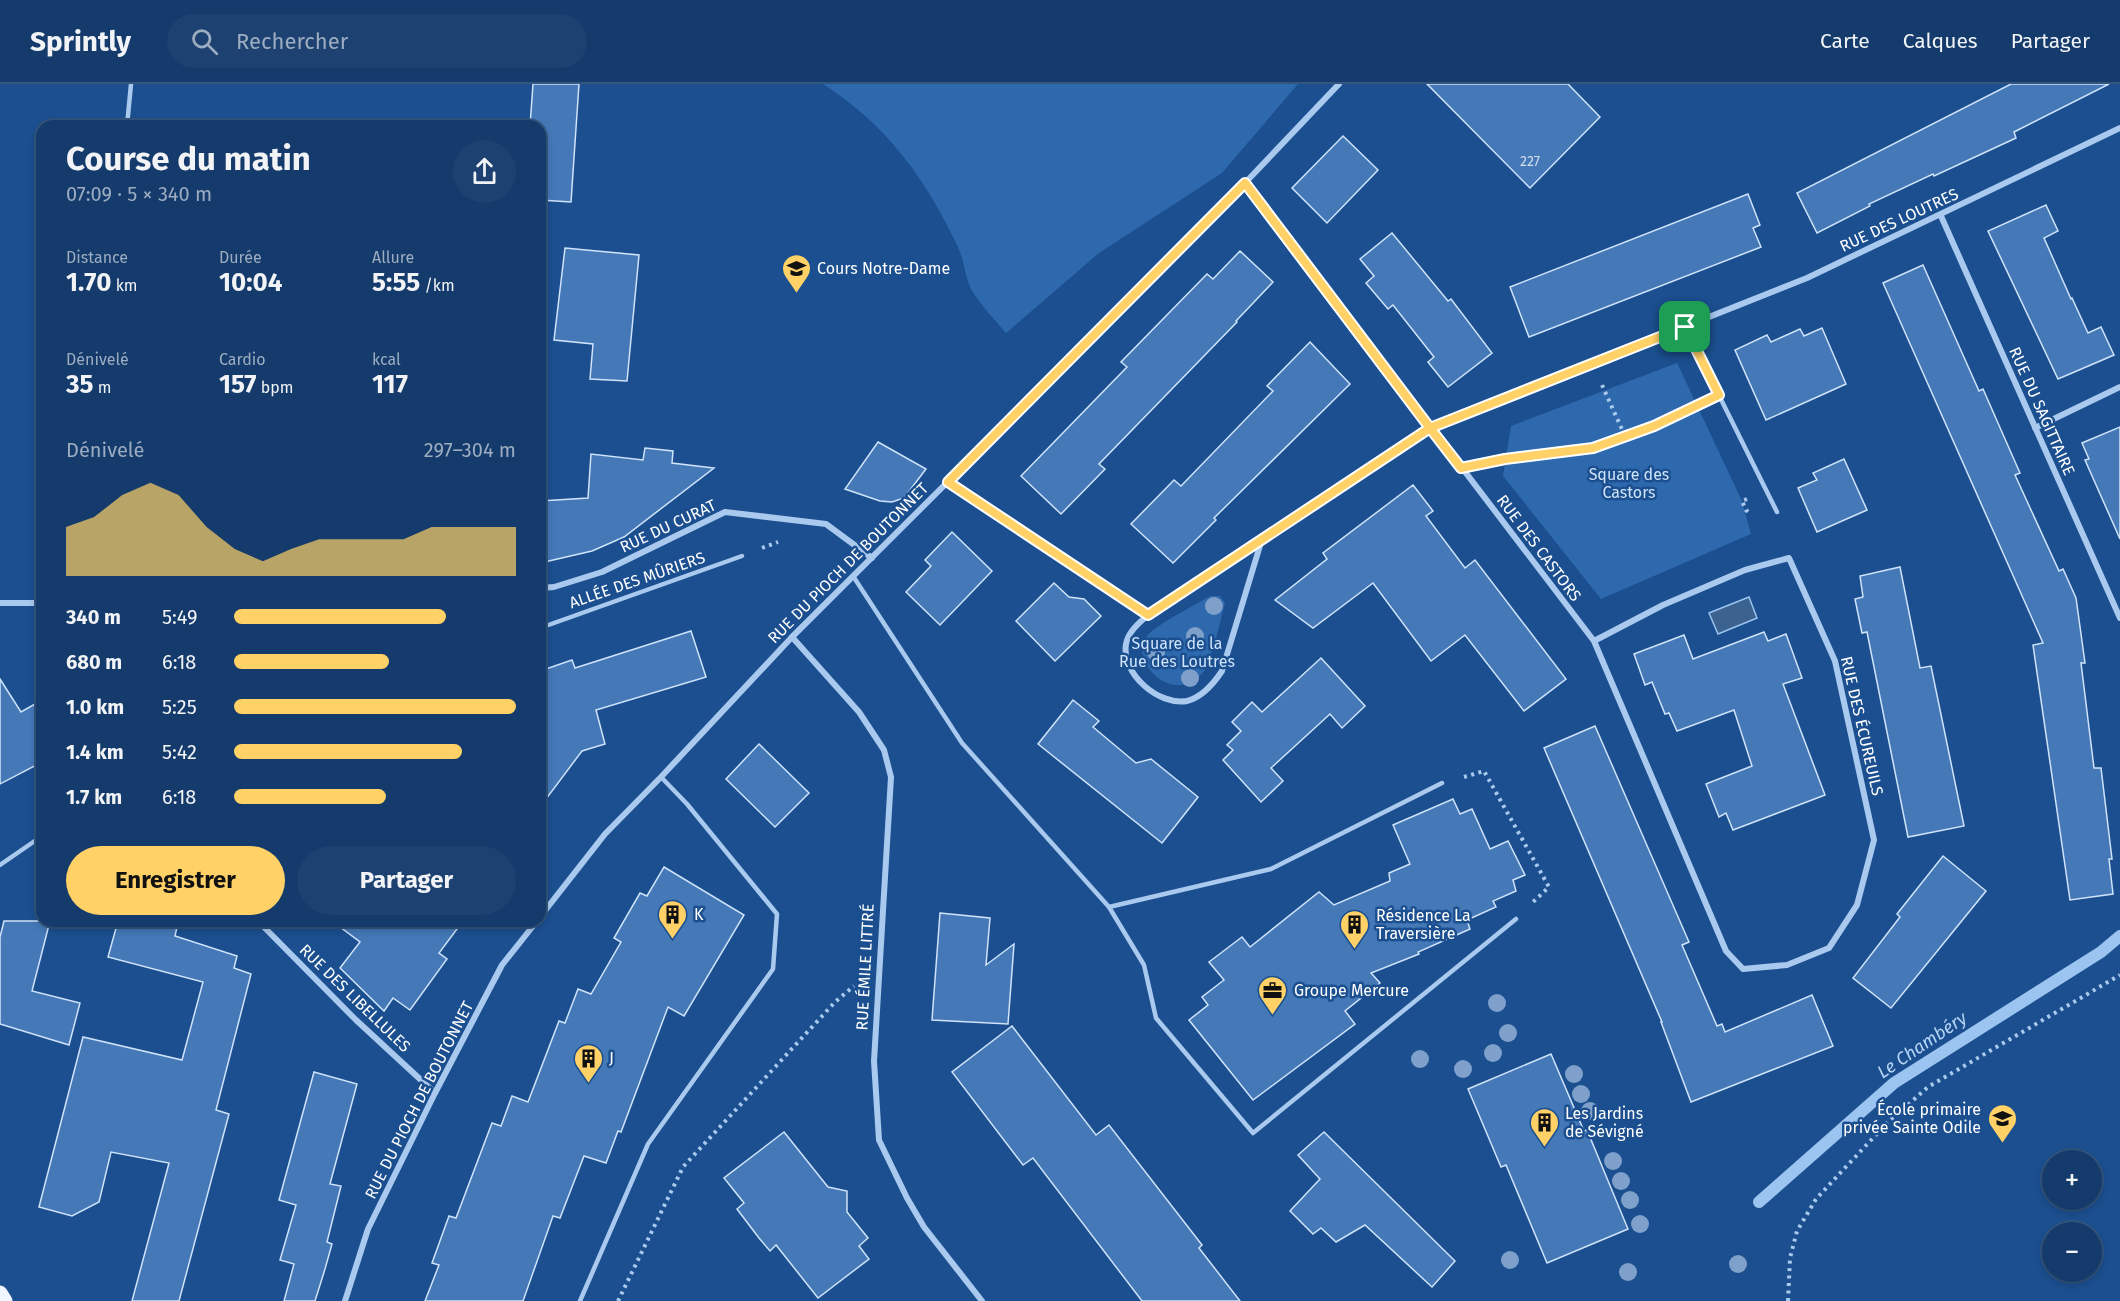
<!DOCTYPE html>
<html lang="fr">
<head>
<meta charset="utf-8">
<style>
  :root { --surface:#143b6b; --page:#1d4271; --text:#f1f3f6; --muted:#9dadc1; --line:#33557e; --accent:#ffd166 }
  body { margin:0; font-family:"Fira Sans",sans-serif; background:var(--page); color:var(--text); height:100vh; display:flex; flex-direction:column; font-size:22px; white-space:nowrap }
  * { box-sizing:border-box; margin:0 }
  p { font-size:20px; color:var(--muted) }
  .icon { flex:none; width:33px; height:33px; fill:none; stroke:currentColor; stroke-width:2; stroke-linecap:round; stroke-linejoin:round }
  .map { position:relative; flex:1; overflow:hidden }
  .sheet { position:absolute; left:36px; top:36px; width:510px; height:807px; display:flex; flex-direction:column; background:var(--surface); border-radius:18px; box-shadow:0 3px 9px #0003,0 0 0 2px var(--line) }
  .sheet>* { flex:none }
  .tools { position:absolute; left:2042px; top:1066px; display:grid; gap:12px }
  .tools a { display:grid; place-items:center; width:60px; height:60px; border-radius:50%; background:var(--surface); box-shadow:0 3px 9px #0003,0 0 0 2px var(--line); font-size:30px }
  .pin { position:absolute; display:grid; place-items:center; width:51px; height:51px; color:#fff; margin:-26px; border-radius:12px; box-shadow:0 3px 9px #0006 }
  .round { display:grid; place-items:center; flex:none; width:63px; height:63px; border-radius:32px; background:var(--page) }
  .summary { display:flex; align-items:center; justify-content:space-between; height:102px; padding:0 30px }
  h1 { font-size:33px; font-weight:700; line-height:45px }
  .stats { display:grid; grid-template-columns:repeat(3,1fr); gap:9px; height:102px; padding:6px 30px }
  .stats div { display:grid; align-content:center }
  .stats b { font-size:26px; font-weight:700 }
  .stats small { font-size:16px; font-weight:400 }
  .stats p { font-size:16px }
  .chart { height:168px; padding:12px 30px }
  .chart p { display:flex; justify-content:space-between }
  .chart svg { width:100%; height:108px; margin-top:6px; fill:var(--accent); opacity:.7 }
  .button { display:flex; gap:12px; margin-top:auto; padding:12px 30px }
  .button a { flex:1; height:69px; border-radius:36px; background:var(--accent); color:#111; font-size:24px; font-weight:700; line-height:69px; text-align:center }
  .button a+a { background:var(--page); color:var(--text) }
  ul { padding:0 30px; list-style:none; font-size:20px }
  li { display:grid; grid-template-columns:96px 72px 1fr; align-items:center; height:45px }
  li i { height:15px; border-radius:8px; background:var(--accent) }
  header { display:flex; align-items:center; gap:36px; box-sizing:border-box; height:84px; padding:0 30px; background:var(--surface); border-bottom:2px solid var(--line) }
  header strong { font-size:28px }
  nav { display:flex; gap:33px; margin-inline-start:auto; font-size:21px }
  .search { width:420px; height:54px; background:var(--page); display:flex; align-items:center; gap:15px; box-sizing:border-box; padding:0 21px; border-radius:33px; color:var(--muted); font-size:22px }
  .map>svg:first-child { display:block }
</style>
</head>
<body>
<header>
<strong>Sprintly</strong>
<div class="search"><svg class="icon" aria-label="search" viewBox="0 0 24 24"><circle cx="10" cy="10" r="6"/><path d="M15 15l6 6"/></svg>Rechercher</div>
<nav><a>Carte</a><a>Calques</a><a>Partager</a></nav>
</header>
<div class="map">
<svg width="2120" height="1217" viewBox="0 0 2120 1217">
  <rect width="100%" height="100%" fill="#1b4f8f"/>
  <g fill="#2e69ad">
    <path d="M823,0H1298L1222,89L1099,169L1006,249C996,237 983,224 974,210C965,197 965,178 958,163C925,94 888,42 823,0Z"/>
    <polygon points="1677,279 1742,417 1751,450 1601,515 1503,392 1511,342"/>
    <path d="M1210,512H1220L1225,519C1221,533 1212,576 1205,586C1173,627 1127,574 1147,552C1157,540 1195,521 1210,512Z"/>
  </g>
  <polygon fill="#3c6290" stroke="#9cc4f0" stroke-width="1.5" points="1749,513 1757,534 1718,550 1709,529"/>
  <g fill="none" stroke-linecap="round" stroke-linejoin="round">
    <polyline stroke="#9cc4f0" stroke-width="12" points="1759,1118 1894,999 2101,868 2120,852"/>
  </g>
  <g fill="#4478b7" stroke="#cfe3fa" stroke-width="1.5">
    <polygon points="533,0 579,0 571,118 540,116 540,42 530,42"/>
    <polygon points="1427,0 1568,0 1600,33 1530,104"/>
    <polygon points="2011,0 2109,0 2014,48 2016,54 1934,92 1933,90 1869,120 1870,122 1817,149 1797,109"/>
    <polygon points="1343,52 1378,86 1327,139 1292,104"/>
    <polygon points="1748,110 1760,141 1753,144 1761,163 1529,253 1510,203"/>
    <polygon points="2046,121 2058,147 2044,154 2071,215 2072,214 2088,249 2101,243 2114,271 2058,295 1988,147"/>
    <polygon points="1392,149 1448,217 1451,215 1492,269 1448,303 1428,278 1434,273 1393,221 1388,225 1366,199 1374,192 1360,175"/>
    <polygon points="565,164 639,171 627,297 590,295 593,260 554,256"/>
    <polygon points="1240,167 1273,198 1236,237 1237,238 1099,380 1105,385 1061,430 1021,392 1127,283 1121,278 1207,190 1213,195"/>
    <polygon points="1923,181 1979,307 1983,305 2020,389 2015,391 2059,487 2063,485 2076,514 2085,579 2081,579 2094,684 2101,684 2112,775 2109,775 2113,810 2070,816 2033,561 2043,559 1883,199"/>
    <polygon points="1822,244 1846,300 1766,336 1735,266 1767,251 1771,258 1800,245 1804,252"/>
    <polygon points="1310,258 1350,300 1214,434 1216,436 1173,479 1131,440 1174,396 1181,402 1273,307 1267,302"/>
    <polygon points="2120,343 2120,455 2085,376 2089,375 2082,359"/>
    <polygon points="878,358 926,385 904,414 892,418 880,417 845,405"/>
    <polygon points="645,364 673,367 672,379 714,384 624,453 592,467 540,479 540,417 588,414 591,370 643,376"/>
    <polygon points="1844,375 1867,426 1817,448 1798,404 1817,396 1813,389"/>
    <polygon points="1413,401 1433,427 1426,432 1465,484 1475,476 1566,595 1524,627 1465,551 1431,577 1373,499 1313,544 1275,516 1327,475 1323,469"/>
    <polygon points="952,448 992,487 940,541 906,508 931,482 925,476"/>
    <polygon points="1900,483 1920,584 1931,582 1964,742 1908,753 1867,548 1862,549 1855,515 1863,513 1860,492"/>
    <polygon points="1054,499 1069,513 1084,515 1101,532 1055,577 1016,537"/>
    <polygon points="691,547 706,593 596,626 605,660 582,667 540,723 540,587 572,576 575,584"/>
    <polygon points="1764,548 1768,557 1786,550 1802,594 1783,600 1825,711 1733,746 1726,729 1719,733 1706,700 1752,682 1734,626 1677,647 1669,629 1665,630 1652,598 1645,601 1634,570 1684,551 1693,575"/>
    <polygon points="1321,574 1365,622 1342,644 1330,630 1271,684 1283,697 1261,718 1223,676 1233,666 1227,661 1241,647 1232,638 1252,618 1262,628"/>
    <polygon points="0,595 21,628 42,616 42,678 0,700"/>
    <polygon points="1073,616 1099,637 1093,643 1136,679 1151,675 1198,713 1162,759 1038,660"/>
    <polygon points="1595,642 1689,858 1682,861 1717,942 1722,940 1725,948 1812,911 1833,962 1691,1018 1661,938 1662,938 1544,664"/>
    <polygon points="759,660 809,709 775,743 726,695"/>
    <polygon points="1453,715 1460,730 1472,725 1490,765 1508,757 1525,791 1513,796 1516,807 1493,817 1496,823 1467,836 1470,845 1418,868 1419,870 1371,889 1380,899 1345,927 1355,940 1253,1016 1189,936 1208,921 1202,913 1224,896 1209,878 1242,853 1250,863 1319,808 1334,821 1390,797 1389,789 1410,780 1393,741"/>
    <polygon points="1943,772 1986,807 1891,924 1853,894 1900,833 1897,830"/>
    <polygon points="664,783 744,831 684,932 668,923 621,1048 618,1047 606,1079 584,1072 560,1134 553,1132 523,1217 425,1217 439,1181 432,1179 449,1132 456,1134 492,1039 501,1042 512,1012 528,1018 559,937 565,939 578,905 591,910 621,858 614,854 640,809 647,812"/>
    <polygon points="940,829 990,834 986,881 1014,860 1008,940 932,936"/>
    <polygon points="4,837 50,837 32,907 80,919 69,961 0,940 0,853"/>
    <polygon points="118,837 155,837 177,843 175,852 237,872 234,884 251,890 216,1026 229,1030 179,1217 132,1217 169,1079 111,1068 99,1118 72,1132 39,1123 83,953 182,976 203,898 108,873"/>
    <polygon points="332,837 463,837 439,869 447,875 410,926 393,914 384,927 340,884 360,858"/>
    <polygon points="1012,942 1096,1051 1109,1041 1202,1161 1199,1164 1240,1217 1142,1217 1033,1074 1023,1081 952,988"/>
    <polygon points="1551,970 1584,1047 1587,1046 1628,1145 1547,1179 1506,1081 1501,1083 1468,1005"/>
    <polygon points="314,988 357,1000 330,1100 341,1102 327,1158 332,1160 325,1185 315,1217 284,1217 294,1180 280,1176 296,1121 279,1116"/>
    <polygon points="784,1048 828,1103 847,1107 847,1128 868,1154 859,1162 869,1175 818,1214 776,1161 770,1167 759,1154 737,1125 744,1119 724,1094"/>
    <polygon points="1324,1048 1455,1177 1432,1203 1365,1141 1336,1158 1321,1144 1313,1150 1290,1127 1320,1095 1298,1071"/>
  </g>
  <g fill="none" stroke-linecap="round" stroke-linejoin="round">
    <g stroke="#a9c9ee" stroke-width="4" stroke-dasharray="3 4.5" stroke-linecap="butt">
      <polyline points="1602,301 1625,352"/>
      <polyline points="1488,379 1593,364 1654,342 1699,321"/>
      <polyline points="1747,415 1742,417 1746,426 1751,431"/>
      <polyline points="762,464 778,458"/>
      <polyline points="1464,693 1484,687 1549,803 1531,820"/>
      <polyline points="618,1217 683,1083 835,918 854,902"/>
      <polyline points="1788,1217 1790,1174 1797,1147 1816,1115 1886,1040 1928,1003 2120,891"/>
    </g>
    <g stroke="#a9c9ee" stroke-width="4.5">
      <polyline points="127,42 131,0"/>
      <polyline points="1685,243 1777,428"/>
      <polyline points="853,492 962,659 1109,823 1271,785 1442,699"/>
      <polyline points="540,544 742,472"/>
      <polyline points="0,781 42,752"/>
      <polyline points="1109,823 1144,881 1156,934 1253,1049 1516,835"/>
      <polyline points="580,1217 648,1060 773,885 777,830 687,720 661,693"/>
    </g>
    <g stroke="#a9c9ee" stroke-width="6">
      <polyline points="1245,99 1594,557 1726,867 1743,885 1787,881 1829,864 1857,821 1874,756 1835,577 1789,474 1745,486 1663,521 1594,557"/>
      <polyline points="1941,132 2120,534"/>
      <polyline points="2035,344 2120,303"/>
      <polyline points="949,398 1148,531"/>
      <path d="M1262,455L1222,587C1214,599 1203,613 1187,617C1159,622 1121,590 1126,560C1128,548 1139,539 1148,531L1430,344L1807,194L2120,44"/>
      <polyline points="540,504 554,503 602,488 725,428 826,440 872,474"/>
      <polyline points="0,519 42,519"/>
      <polyline points="792,553 859,628 884,666 891,693 874,977 879,1056 907,1114 924,1143 982,1217"/>
      <polyline points="540,833 605,750 661,693 792,553 1055,291 1245,99 1339,0"/>
      <polyline points="258,837 356,936 435,1009"/>
      <polyline points="345,1217 368,1145 435,1009 502,881 537,837"/>
    </g>
    <polyline stroke="#f0f6ff" stroke-width="15" points="0,1209 5,1217"/>
  </g>
  <g fill="#7ea0ca">
    <circle cx="1214" cy="522" r="9"/>
    <circle cx="1195" cy="552" r="9"/>
    <circle cx="1156" cy="568" r="9"/>
    <circle cx="1190" cy="594" r="9"/>
    <circle cx="1497" cy="919" r="9"/>
    <circle cx="1508" cy="949" r="9"/>
    <circle cx="1493" cy="969" r="9"/>
    <circle cx="1420" cy="975" r="9"/>
    <circle cx="1463" cy="985" r="9"/>
    <circle cx="1574" cy="990" r="9"/>
    <circle cx="1581" cy="1010" r="9"/>
    <circle cx="1590" cy="1027" r="9"/>
    <circle cx="1613" cy="1077" r="9"/>
    <circle cx="1621" cy="1097" r="9"/>
    <circle cx="1630" cy="1116" r="9"/>
    <circle cx="1640" cy="1140" r="9"/>
    <circle cx="1510" cy="1176" r="9"/>
    <circle cx="1738" cy="1180" r="9"/>
    <circle cx="1628" cy="1188" r="9"/>
  </g>
  <g fill="none" stroke-linecap="round" stroke-linejoin="round">
    <defs>
      <polyline id="route" points="1685,243 1430,344 1148,531 948,398 1245,99 1430,344 1461,384 1505,375 1593,364 1654,342 1719,311 1685,243"/>
    </defs>
    <use href="#route" stroke="#fff" stroke-width="12"/>
    <use href="#route" stroke="#ffd166" stroke-width="8"/>
  </g>
  <defs>
    <symbol id="school-pin" viewBox="-11 -11 22 30"><path d="M0 17L-7.5 6A9.5 9.5 0 1 1 7.5 6Z" fill="#ffd166" stroke="#1b4f8f"/><path d="M0-5L7-2L0 1L-7-2ZM-4 1L0 2.5L4 1V4Q0 6-4 4Z" fill="#111"/></symbol>
    <symbol id="building-pin" viewBox="-11 -11 22 30"><path d="M0 17L-7.5 6A9.5 9.5 0 1 1 7.5 6Z" fill="#ffd166" stroke="#1b4f8f"/><path d="M-4-6H4V6H1V3H-1V6H-4ZM-2.5-4.3h1.7v1.8h-1.7ZM.8-4.3h1.7v1.8H.8ZM-2.5-1h1.7V.8h-1.7ZM.8-1h1.7V.8H.8Z" fill="#111"/></symbol>
    <symbol id="office-pin" viewBox="-11 -11 22 30"><path d="M0 17L-7.5 6A9.5 9.5 0 1 1 7.5 6Z" fill="#ffd166" stroke="#1b4f8f"/><path d="M-6-3h4V-5.5h4V-3h4V5H-6ZM-1-4.5V-3h2v-1.5ZM-6 0V1H6V0Z" fill="#111"/></symbol>
  </defs>
  <g fill-rule="evenodd">
    <use href="#school-pin" x="780" y="168" width="33" height="45"/>
    <use href="#building-pin" x="656" y="814" width="33" height="45"/>
    <use href="#building-pin" x="1338" y="824" width="33" height="45"/>
    <use href="#office-pin" x="1256" y="890" width="33" height="45"/>
    <use href="#building-pin" x="572" y="958" width="33" height="45"/>
    <use href="#school-pin" x="1986" y="1018" width="33" height="45"/>
    <use href="#building-pin" x="1528" y="1022" width="33" height="45"/>
  </g>
  <g text-anchor="middle" dominant-baseline="central" stroke-width="5" stroke-linejoin="round" paint-order="stroke">
    <g font-size="14" fill="#d0dded">
      <text x="1530" y="77">227</text>
    </g>
    <g font-size="16" fill="#fff" stroke="#1b4f8f">
      <text transform="translate(1899 136) rotate(-25)">RUE DES LOUTRES</text>
      <text transform="translate(2042 327) rotate(66)">RUE DU SAGITTAIRE</text>
      <text transform="translate(668 442) rotate(-25)">RUE DU CURAT</text>
      <text transform="translate(1539 464) rotate(53)">RUE DES CASTORS</text>
      <text transform="translate(848 479) rotate(-45)">RUE DU PIOCH DE BOUTONNET</text>
      <text transform="translate(637 496) rotate(-19)">ALLÉE DES MÛRIERS</text>
      <text transform="translate(1862 642) rotate(77)">RUE DES ÉCUREUILS</text>
      <text transform="translate(865 883) rotate(-87)">RUE ÉMILE LITTRÉ</text>
      <text transform="translate(355 914) rotate(44)">RUE DES LIBELLULES</text>
      <text transform="translate(419 1016) rotate(-63)">RUE DU PIOCH DE BOUTONNET</text>
    </g>
    <g font-size="16" fill="#fff" stroke="#1b4f8f" text-anchor="start">
      <text x="817" y="184">Cours Notre-Dame</text>
      <text x="694" y="830">K</text>
      <text x="1376" y="831">Résidence La<tspan x="1376" dy="18">Traversière</tspan></text>
      <text x="1294" y="906">Groupe Mercure</text>
      <text x="609" y="974">J</text>
      <text x="1981" y="1025" text-anchor="end">École primaire<tspan x="1981" dy="18">privée Sainte Odile</tspan></text>
      <text x="1565" y="1029">Les Jardins<tspan x="1565" dy="18">de Sévigné</tspan></text>
    </g>
    <g font-size="16" fill="#cfe3fa" stroke="#1b4f8f">
      <text x="1629" y="390">Square des<tspan x="1629" dy="18">Castors</tspan></text>
      <text x="1177" y="559">Square de la<tspan x="1177" dy="18">Rue des Loutres</tspan></text>
    </g>
    <g font-size="18" font-style="italic" fill="#b5d3f5" stroke="#1b4f8f">
      <text transform="translate(1922 961) rotate(-34)">Le Chambéry</text>
    </g>
  </g>
</svg>
<div class="tools">
<a>+</a>
<a>−</a>
</div>
<div class="pin" style="left:1685px;top:243px;background:#1e9e55"><svg class="icon" aria-label="arrive" viewBox="0 0 24 24"><path d="M6 21V4h12l-3 4 3 4H6"/></svg></div>
<section class="sheet">
<div class="summary"><div><h1>Course du matin</h1><p>07:09 · 5 × 340 m</p></div><a class="round"><svg class="icon" aria-label="share" viewBox="0 0 24 24"><path d="M12 15V3M7 8l5-5 5 5M5 13v7h14v-7"/></svg></a></div>
<div class="stats">
<div><p>Distance</p><b>1.70<small> km</small></b></div>
<div><p>Durée</p><b>10:04</b></div>
<div><p>Allure</p><b>5:55<small> /km</small></b></div>
</div>
<div class="stats">
<div><p>Dénivelé</p><b>35<small> m</small></b></div>
<div><p>Cardio</p><b>157<small> bpm</small></b></div>
<div><p>kcal</p><b>117</b></div>
</div>
<div class="chart"><p><span>Dénivelé</span>297–304 m</p>
<svg viewBox="0 0 160 44" preserveAspectRatio="none"><path d="M0 44V24L10 20L20 11L30 6L40 11L50 24L60 33L70 38L80 33L90 29L100 29L110 29L120 29L130 24L140 24L150 24L160 24V44z"/></svg>
</div>
<ul>
<li><b>340 m</b>5:49<i style="width:75%"></i></li>
<li><b>680 m</b>6:18<i style="width:55%"></i></li>
<li><b>1.0 km</b>5:25<i style="width:100%"></i></li>
<li><b>1.4 km</b>5:42<i style="width:81%"></i></li>
<li><b>1.7 km</b>6:18<i style="width:54%"></i></li>
</ul>
<div class="button"><a>Enregistrer</a><a>Partager</a></div>
</section>
</div>
</body>
</html>
